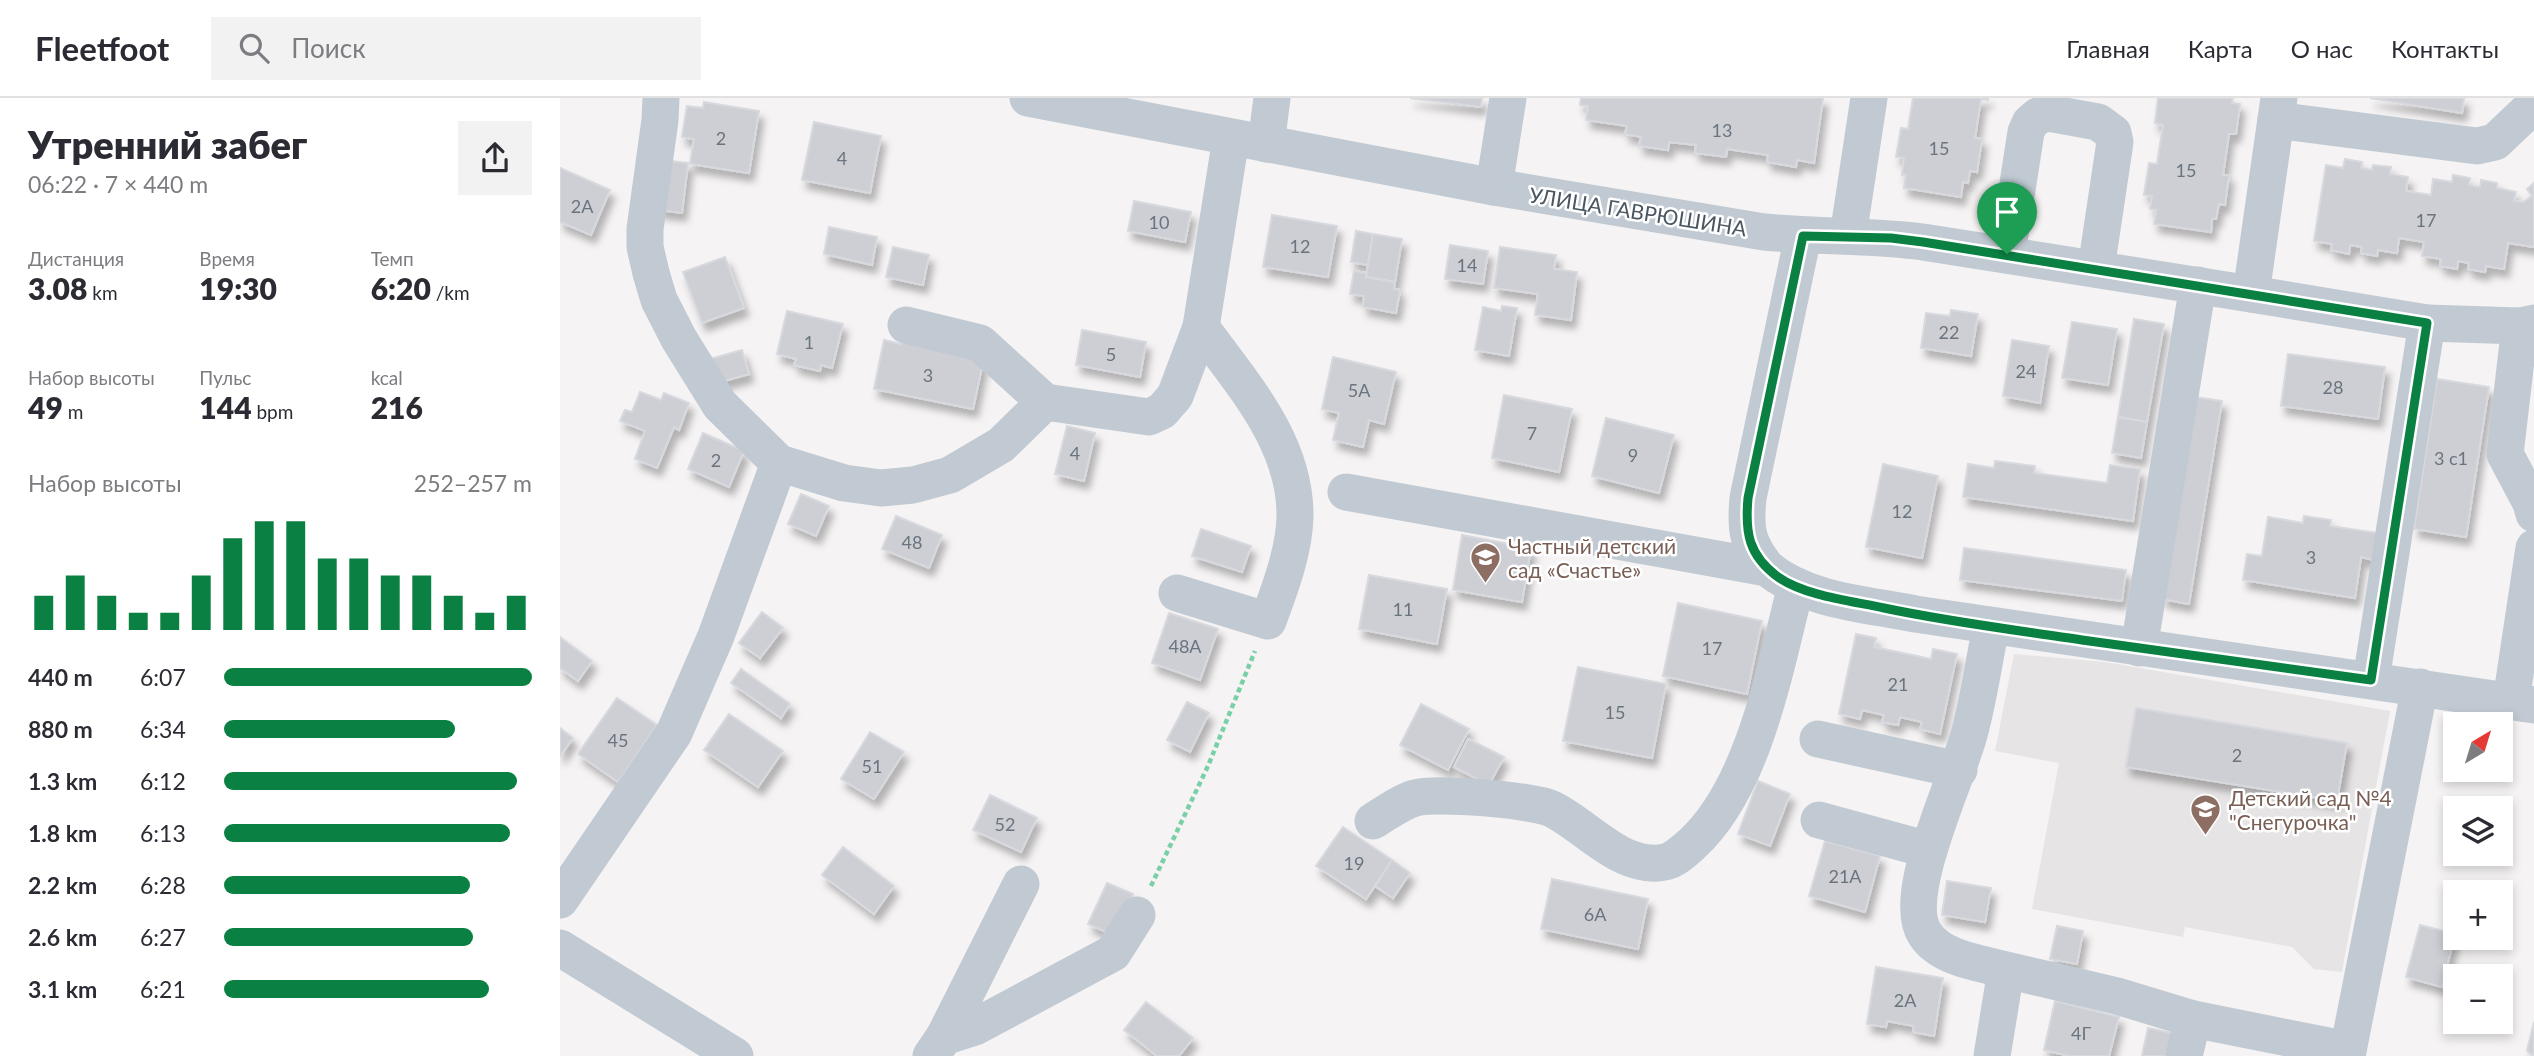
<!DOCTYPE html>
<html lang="ru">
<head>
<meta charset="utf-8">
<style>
  :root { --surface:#fff; --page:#f2f2f3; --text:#2b2b33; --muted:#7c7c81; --line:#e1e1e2; --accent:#0b8043 }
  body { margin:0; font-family:Lato,sans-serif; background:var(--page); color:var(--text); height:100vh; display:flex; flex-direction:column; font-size:26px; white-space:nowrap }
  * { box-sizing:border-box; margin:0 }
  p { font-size:23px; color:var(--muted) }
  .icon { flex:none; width:38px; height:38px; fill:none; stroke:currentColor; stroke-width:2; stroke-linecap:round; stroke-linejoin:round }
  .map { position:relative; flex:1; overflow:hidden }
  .drawer { display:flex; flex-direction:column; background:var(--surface); width:560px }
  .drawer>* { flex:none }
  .needle { width:46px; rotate:38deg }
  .buttons { position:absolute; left:1883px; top:614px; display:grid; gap:14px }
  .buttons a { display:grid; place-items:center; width:70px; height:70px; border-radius:0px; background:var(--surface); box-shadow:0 4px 10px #0003; font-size:35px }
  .pin { position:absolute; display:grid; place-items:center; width:60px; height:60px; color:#fff; margin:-72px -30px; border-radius:50% 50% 50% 0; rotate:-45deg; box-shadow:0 0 7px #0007 }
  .pin .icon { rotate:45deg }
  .round { display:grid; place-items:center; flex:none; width:74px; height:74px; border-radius:0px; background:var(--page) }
  .head { display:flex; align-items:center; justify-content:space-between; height:119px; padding:0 28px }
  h1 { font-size:38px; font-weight:800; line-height:52px }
  .stats { display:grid; grid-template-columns:repeat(3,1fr); gap:10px; height:119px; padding:7px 28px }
  .stats div { display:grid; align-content:center }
  .stats b { font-size:30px; font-weight:800 }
  .stats small { font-size:19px; font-weight:400 }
  .stats p { font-size:19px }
  .chart { height:196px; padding:14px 28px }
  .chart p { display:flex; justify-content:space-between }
  .chart svg { width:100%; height:126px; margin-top:7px; stroke:var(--accent); stroke-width:6 }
  ul { padding:0 28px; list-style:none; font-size:23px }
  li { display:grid; grid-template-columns:112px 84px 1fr; align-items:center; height:52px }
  li i { height:18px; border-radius:9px; background:var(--accent) }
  header { display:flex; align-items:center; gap:42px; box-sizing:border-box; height:98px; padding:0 35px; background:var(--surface); border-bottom:2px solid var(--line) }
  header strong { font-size:33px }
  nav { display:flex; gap:38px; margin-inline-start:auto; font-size:24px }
  .search { width:490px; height:63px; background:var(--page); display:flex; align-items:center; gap:18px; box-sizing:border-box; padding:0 24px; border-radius:0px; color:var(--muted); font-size:26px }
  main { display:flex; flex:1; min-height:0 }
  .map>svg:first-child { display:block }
</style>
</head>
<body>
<header>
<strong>Fleetfoot</strong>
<div class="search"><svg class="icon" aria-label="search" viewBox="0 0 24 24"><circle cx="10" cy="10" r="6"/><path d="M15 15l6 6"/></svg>Поиск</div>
<nav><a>Главная</a><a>Карта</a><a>О нас</a><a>Контакты</a></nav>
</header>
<main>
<section class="drawer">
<div class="head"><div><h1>Утренний забег</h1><p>06:22 · 7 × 440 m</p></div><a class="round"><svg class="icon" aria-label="share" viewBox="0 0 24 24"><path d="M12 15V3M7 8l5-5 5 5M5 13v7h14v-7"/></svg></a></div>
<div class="stats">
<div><p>Дистанция</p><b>3.08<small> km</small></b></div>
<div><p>Время</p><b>19:30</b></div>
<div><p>Темп</p><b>6:20<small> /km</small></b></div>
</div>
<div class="stats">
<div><p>Набор высоты</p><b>49<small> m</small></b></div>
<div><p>Пульс</p><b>144<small> bpm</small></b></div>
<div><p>kcal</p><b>216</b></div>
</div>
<div class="chart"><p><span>Набор высоты</span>252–257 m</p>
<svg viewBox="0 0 160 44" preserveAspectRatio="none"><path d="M5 44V32M15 44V25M25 44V32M35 44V38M45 44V38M55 44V25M65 44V12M75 44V6M85 44V6M95 44V19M105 44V19M115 44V25M125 44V25M135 44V32M145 44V38M155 44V32"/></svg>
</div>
<ul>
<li><b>440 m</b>6:07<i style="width:100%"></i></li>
<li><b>880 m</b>6:34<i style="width:75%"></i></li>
<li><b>1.3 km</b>6:12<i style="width:95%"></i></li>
<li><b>1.8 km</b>6:13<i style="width:93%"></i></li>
<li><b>2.2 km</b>6:28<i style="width:80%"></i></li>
<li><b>2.6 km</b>6:27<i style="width:81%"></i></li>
<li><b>3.1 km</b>6:21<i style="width:86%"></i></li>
</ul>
</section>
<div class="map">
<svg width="1974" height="958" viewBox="0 0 1974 958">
  <defs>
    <filter id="shadow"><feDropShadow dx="4.5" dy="8" stdDeviation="3.5" flood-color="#0004"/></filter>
  </defs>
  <rect width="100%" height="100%" fill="#f5f3f3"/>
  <polygon fill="#e6e4e5" points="1454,556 1545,564 1830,613 1782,874 1754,871 1732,849 1625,829 1623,839 1472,811 1499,665 1435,653"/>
  <g fill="#cdcfd5" stroke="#d7d9de" stroke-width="2" filter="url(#shadow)">
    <polygon points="850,0 922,0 921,9"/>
    <polygon points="1021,0 1263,0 1254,65 1237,62 1236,69 1207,64 1208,57 1167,51 1166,59 1135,55 1136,47 1109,44 1108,52 1079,48 1081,39 1065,36 1067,28 1026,22 1028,8 1020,7"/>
    <polygon points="1353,0 1428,0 1428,2 1421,1 1415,40 1422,41 1417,74 1410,73 1408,85 1403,84 1401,99 1344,90 1346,77 1342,77 1344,60 1336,59 1341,30 1348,31"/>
    <polygon points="1598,0 1673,0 1672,5 1680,6 1676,36 1669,36 1663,77 1669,77 1665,107 1659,106 1656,121 1652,121 1651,134 1594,126 1596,112 1590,111 1592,98 1584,97 1589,65 1597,66 1603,27 1595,25"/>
    <polygon points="1810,0 1904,0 1902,15"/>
    <polygon points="144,4 199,13 189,75 130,66 134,41 122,39 127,8 143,10"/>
    <polygon points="254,24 321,38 310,95 242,82"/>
    <polygon points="1785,61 1802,64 1801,70 1812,72 1813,67 1831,69 1830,76 1848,79 1846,93 1871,97 1873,81 1892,84 1893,77 1910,80 1909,87 1920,89 1921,82 1937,85 1937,90 1956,94 1954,103 1963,104 1972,98 1967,91 1974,85 1974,149 1948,145 1944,171 1926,168 1925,174 1908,171 1909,165 1898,163 1897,171 1880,168 1881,161 1862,158 1864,144 1839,140 1837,155 1818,152 1817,158 1801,155 1802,149 1790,147 1789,156 1771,152 1772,146 1754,143 1766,67 1783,70"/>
    <polygon points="103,62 128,65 122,115 98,112"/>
    <polygon points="0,70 50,92 31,137 0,124"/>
    <polygon points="574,103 631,114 625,144 568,133"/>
    <polygon points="712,117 777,128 768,179 703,169"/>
    <polygon points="269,129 317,139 312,167 264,156"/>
    <polygon points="796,133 813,136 808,167 791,164"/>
    <polygon points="813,136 842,141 835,184 806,179"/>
    <polygon points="890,147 928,153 923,186 885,181"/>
    <polygon points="333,149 369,157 363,187 326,179"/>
    <polygon points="940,149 996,157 994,171 1017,174 1011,222 975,217 978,196 934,190"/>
    <polygon points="165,159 184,210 142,225 123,174"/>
    <polygon points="794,173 806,175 806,179 835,184 834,191 840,192 836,215 803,209 804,198 790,196"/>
    <polygon points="942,208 957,210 949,258 915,252 923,209 941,213"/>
    <polygon points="1391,212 1418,216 1411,258 1361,250 1366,215 1390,218"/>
    <polygon points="227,213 283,226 272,270 261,267 260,273 234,267 236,261 217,256"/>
    <polygon points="1574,221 1604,226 1587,324 1558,319"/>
    <polygon points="1512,224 1557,231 1548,287 1502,280"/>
    <polygon points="522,232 586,244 580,279 516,267"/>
    <polygon points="342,236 423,264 413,311 314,291 324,242 341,246"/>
    <polygon points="1452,242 1489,248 1480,305 1443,298"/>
    <polygon points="182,252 189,276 157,285 150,261"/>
    <polygon points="1728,256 1825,269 1818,321 1721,308"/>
    <polygon points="773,259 836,274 824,326 809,322 803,349 773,342 779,315 762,311"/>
    <polygon points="1877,281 1929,289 1906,439 1854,431"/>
    <polygon points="80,294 101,302 104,295 129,305 119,332 114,329 97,370 75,361 85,333 60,323 65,312 72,314"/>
    <polygon points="944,297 1012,311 999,374 932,360"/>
    <polygon points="1635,299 1662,303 1629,506 1602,501"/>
    <polygon points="1558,319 1587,324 1581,360 1552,355"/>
    <polygon points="1046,320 1114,337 1099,395 1032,378"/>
    <polygon points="507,328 535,335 524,383 495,376"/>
    <polygon points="143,335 184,353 169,389 128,371"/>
    <polygon points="1435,363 1475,368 1474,375 1547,385 1550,367 1580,371 1573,423 1403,399 1408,366 1434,370"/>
    <polygon points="1323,366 1378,378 1362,460 1306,449"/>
    <polygon points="241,396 269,408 256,438 228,426"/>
    <polygon points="336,418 382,437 369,470 322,451"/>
    <polygon points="1744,418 1771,422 1770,428 1818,435 1814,462 1801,459 1795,500 1683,482 1687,456 1702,458 1708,419 1743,425"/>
    <polygon points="641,431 691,448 682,474 632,458"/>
    <polygon points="902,437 971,450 962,504 893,492"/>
    <polygon points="1404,450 1566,472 1562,503 1400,482"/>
    <polygon points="809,477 887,491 877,546 799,531"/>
    <polygon points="1118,505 1202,523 1187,596 1103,578"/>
    <polygon points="202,514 223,530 200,560 179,545"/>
    <polygon points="609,515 658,531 640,582 592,565"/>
    <polygon points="1296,536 1316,540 1314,549 1371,561 1373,551 1397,556 1380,636 1360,631 1362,624 1340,619 1338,627 1322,624 1324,617 1302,612 1300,621 1279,616"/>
    <polygon points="0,539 32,563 18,583 0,570"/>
    <polygon points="1018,569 1106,586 1092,660 1003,643"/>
    <polygon points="181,571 230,606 221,620 171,585"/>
    <polygon points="57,600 97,627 58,684 18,656"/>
    <polygon points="627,604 649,615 630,654 607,642"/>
    <polygon points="861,606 909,631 888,672 840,647"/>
    <polygon points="1576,610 1787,645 1777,703 1566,669"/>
    <polygon points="169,616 223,653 198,689 144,652"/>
    <polygon points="0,630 13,640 0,658"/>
    <polygon points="310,634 344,654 314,701 281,681"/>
    <polygon points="908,641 944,659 929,687 894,669"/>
    <polygon points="1198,683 1230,696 1210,748 1178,736"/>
    <polygon points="430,697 477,720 461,754 413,732"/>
    <polygon points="783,729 832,762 806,801 756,768"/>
    <polygon points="1265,743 1320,758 1305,814 1249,798"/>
    <polygon points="283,749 334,788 314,816 262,777"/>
    <polygon points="832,762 850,775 833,800 815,788"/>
    <polygon points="992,781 1088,801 1078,851 981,831"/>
    <polygon points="1387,783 1431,790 1425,824 1382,817"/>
    <polygon points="547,785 573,796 555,838 528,826"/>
    <polygon points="1860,827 1895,836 1882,889 1846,879"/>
    <polygon points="1497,828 1523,833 1517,866 1490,861"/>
    <polygon points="1316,869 1383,880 1374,938 1353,934 1354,928 1327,923 1326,929 1307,926"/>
    <polygon points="1495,903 1559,919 1549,958 1509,958 1484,952"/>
    <polygon points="586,904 633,940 619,958 597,958 564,932"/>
    <polygon points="1974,924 1974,958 1973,958 1967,953"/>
    <polygon points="1588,930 1613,935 1609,958 1582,958"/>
  </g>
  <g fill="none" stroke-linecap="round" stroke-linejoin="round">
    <polyline stroke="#7ad0a6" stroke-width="4.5" stroke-dasharray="5 3.5" stroke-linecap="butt" points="591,788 648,668 695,553"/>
    <g stroke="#c1cad2" stroke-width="37">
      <polyline points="101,0 100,22 85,131 85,149 91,175 99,202 119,241 160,307 219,365 284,385 321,390 353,387 390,377 441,347 485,304 589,319 602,313 615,298 641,229 671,40"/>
      <path d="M468,0L934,89L1204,134C1257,139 1310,137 1363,144L1691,196"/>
      <polyline points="1719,0 1691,196 1867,225 1811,582"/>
      <polyline points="1716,22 1917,48 1935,44 1974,7"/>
      <polyline points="706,46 712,0"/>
      <polyline points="934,89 948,0"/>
      <polyline points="1288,138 1309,0"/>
      <polyline points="1447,156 1466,34 1470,25 1478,18 1488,15 1538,24 1553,35 1555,44 1536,171"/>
      <polyline points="1867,225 1960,228 1974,225"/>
      <polyline points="346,227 420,245 485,304"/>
      <polyline points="1960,228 1945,356 1971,405 1974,416"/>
      <path d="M786,394L1207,470C1247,503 1306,506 1355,516L1974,607"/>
      <path d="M1207,470C1187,445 1185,432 1188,400L1243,138"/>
      <path d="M617,495L708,523C720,490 734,454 735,419C736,344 682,286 641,229"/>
      <path d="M1431,529C1424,563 1419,599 1410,633C1399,679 1339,797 1365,836C1381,861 1420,865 1446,872L1432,958"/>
      <polyline points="1579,550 1638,187"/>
      <polyline points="1951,603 1974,450"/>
      <polyline points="1258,641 1399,672"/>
      <polyline points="1259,722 1369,752"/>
      <path d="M813,723C827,715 840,704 855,700C875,694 973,702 992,711C1027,728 1062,773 1105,764C1115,762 1124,753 1132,746C1195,688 1215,569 1236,488"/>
      <polyline points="0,802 114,635 156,538 219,365"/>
      <polyline points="0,850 175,958"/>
      <polyline points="1446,872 1557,898 1633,921"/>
      <polyline points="384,939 461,786"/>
      <polyline points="371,958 384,939 415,929 553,855 577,817"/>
      <polyline points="1624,958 1633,921 1788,952"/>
      <polyline points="1787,958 1860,589"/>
    </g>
  </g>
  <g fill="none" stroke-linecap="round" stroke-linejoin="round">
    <defs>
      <path id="route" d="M1243,138L1331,140L1363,144L1867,225L1811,582C1715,569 1619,555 1522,542C1456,532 1390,524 1324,510C1292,503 1245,498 1218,479C1188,457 1185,434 1188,400Z"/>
    </defs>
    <use href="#route" stroke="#fff" stroke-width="14"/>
    <use href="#route" stroke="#0b8043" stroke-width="9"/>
  </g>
  <defs>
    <symbol id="school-pin" viewBox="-11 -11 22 30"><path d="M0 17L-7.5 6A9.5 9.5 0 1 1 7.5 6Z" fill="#8d6e63" stroke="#fff"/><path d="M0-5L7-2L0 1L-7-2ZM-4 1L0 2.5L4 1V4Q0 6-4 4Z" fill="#fff"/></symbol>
  </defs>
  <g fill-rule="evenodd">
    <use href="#school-pin" x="908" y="442" width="35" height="47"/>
    <use href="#school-pin" x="1628" y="694" width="35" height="47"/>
  </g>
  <g text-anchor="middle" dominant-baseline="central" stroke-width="5" stroke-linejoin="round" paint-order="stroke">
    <g font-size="18" fill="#6b747e">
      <text x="1162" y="32">13</text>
      <text x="161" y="40">2</text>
      <text x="1379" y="50">15</text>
      <text x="282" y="60">4</text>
      <text x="1626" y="72">15</text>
      <text x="22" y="108">2А</text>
      <text x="1866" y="122">17</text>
      <text x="599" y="124">10</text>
      <text x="740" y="148">12</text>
      <text x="907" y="167">14</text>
      <text x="1389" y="234">22</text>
      <text x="249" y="244">1</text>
      <text x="551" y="256">5</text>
      <text x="1466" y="273">24</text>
      <text x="368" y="277">3</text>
      <text x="1773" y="289">28</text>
      <text x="799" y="292">5А</text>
      <text x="972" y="335">7</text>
      <text x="515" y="355">4</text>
      <text x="1073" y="357">9</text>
      <text x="1891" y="360">3 с1</text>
      <text x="156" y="362">2</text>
      <text x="1342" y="413">12</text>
      <text x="352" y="444">48</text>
      <text x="1751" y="459">3</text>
      <text x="843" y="511">11</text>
      <text x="625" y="548">48А</text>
      <text x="1152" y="550">17</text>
      <text x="1338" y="586">21</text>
      <text x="1055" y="614">15</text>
      <text x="58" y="642">45</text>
      <text x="1677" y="657">2</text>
      <text x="312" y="668">51</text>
      <text x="445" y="726">52</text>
      <text x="794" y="765">19</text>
      <text x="1285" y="778">21А</text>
      <text x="1035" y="816">6А</text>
      <text x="1345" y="902">2А</text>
      <text x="1521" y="935">4Г</text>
    </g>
    <g font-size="21" fill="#4a5661" stroke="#fff">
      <text transform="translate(1078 113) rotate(9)">УЛИЦА ГАВРЮШИНА</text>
    </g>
    <g font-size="21" fill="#785e54" stroke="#fff" text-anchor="start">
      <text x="948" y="447">Частный детский<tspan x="948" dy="24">сад «Счастье»</tspan></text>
      <text x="1669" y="699">Детский сад №4<tspan x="1669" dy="24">"Снегурочка"</tspan></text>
    </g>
  </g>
</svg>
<div class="buttons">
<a><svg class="needle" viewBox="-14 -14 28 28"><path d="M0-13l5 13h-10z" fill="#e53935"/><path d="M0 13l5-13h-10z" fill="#7c7c81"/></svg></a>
<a><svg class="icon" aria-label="layers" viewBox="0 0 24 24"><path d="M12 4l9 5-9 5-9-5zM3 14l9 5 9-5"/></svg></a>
<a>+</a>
<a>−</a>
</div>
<div class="pin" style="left:1447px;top:156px;background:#1e9e55"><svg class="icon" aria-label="arrive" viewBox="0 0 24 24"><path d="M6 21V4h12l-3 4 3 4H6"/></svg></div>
</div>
</main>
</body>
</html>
